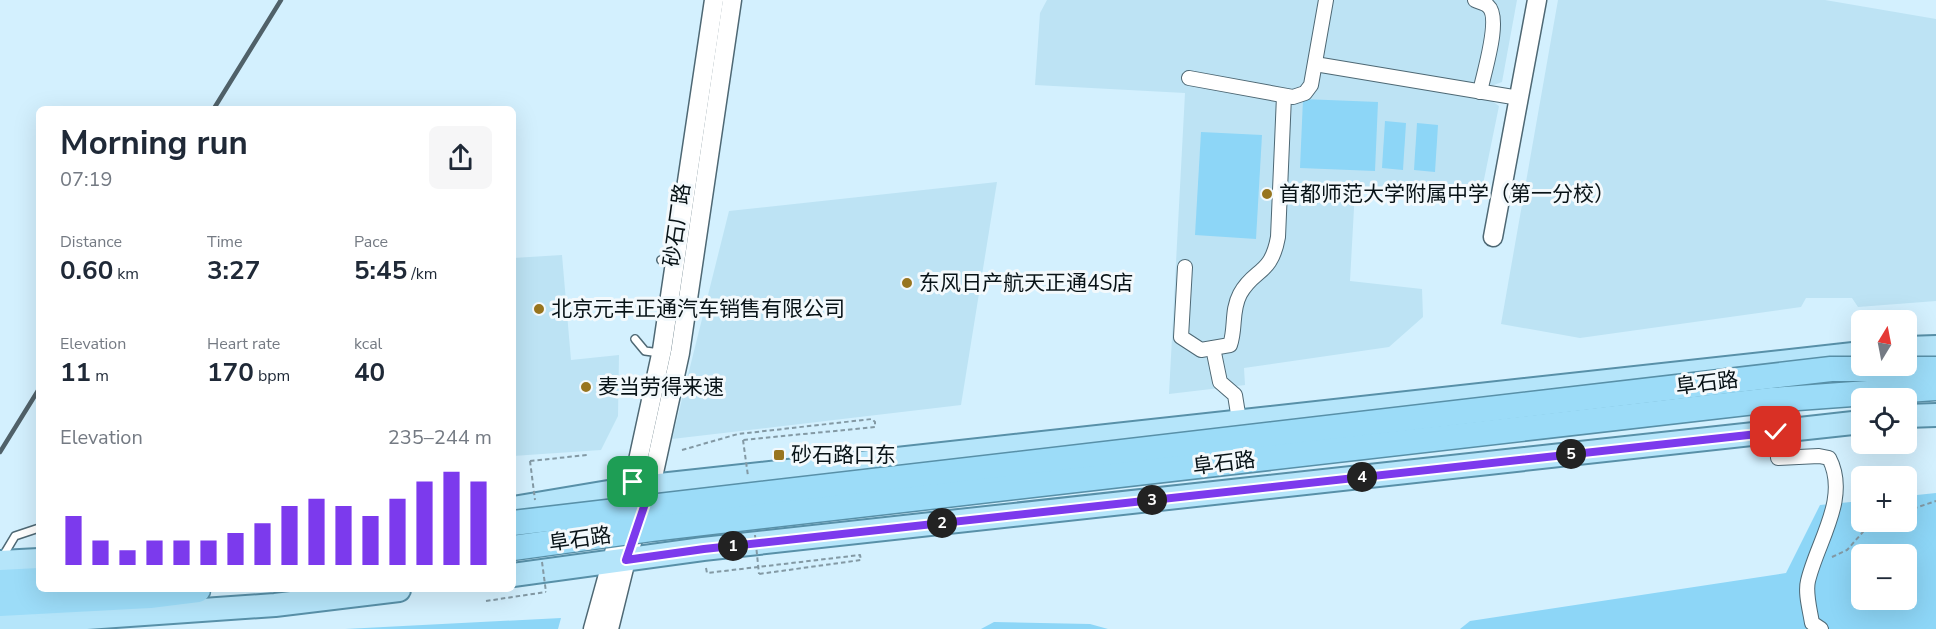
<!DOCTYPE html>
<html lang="en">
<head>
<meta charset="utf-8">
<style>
  :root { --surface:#fff; --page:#f6f6f7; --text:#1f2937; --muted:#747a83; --accent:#7c3aed }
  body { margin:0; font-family:"Nunito Sans","Noto Sans SC",sans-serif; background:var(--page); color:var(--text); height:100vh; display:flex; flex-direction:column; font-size:22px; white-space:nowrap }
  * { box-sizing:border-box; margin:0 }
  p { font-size:20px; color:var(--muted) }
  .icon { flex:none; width:33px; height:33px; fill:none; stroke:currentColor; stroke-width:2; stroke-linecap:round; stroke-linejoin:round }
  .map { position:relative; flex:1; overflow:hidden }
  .side { position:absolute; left:36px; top:106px; width:480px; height:486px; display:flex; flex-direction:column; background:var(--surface); border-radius:9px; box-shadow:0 6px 24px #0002 }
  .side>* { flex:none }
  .needle { width:39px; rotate:10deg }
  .buttons { position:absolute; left:1851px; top:310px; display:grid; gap:12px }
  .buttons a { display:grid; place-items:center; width:66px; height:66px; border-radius:9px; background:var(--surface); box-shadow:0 6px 24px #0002; font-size:30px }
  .pin { position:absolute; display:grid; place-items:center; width:51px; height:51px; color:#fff; margin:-26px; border-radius:12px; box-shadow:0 3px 9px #0006 }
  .km { position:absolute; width:30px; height:30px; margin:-15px; border-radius:50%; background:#222; color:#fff; font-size:16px; line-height:30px; text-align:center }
  .round { display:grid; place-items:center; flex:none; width:63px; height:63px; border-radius:9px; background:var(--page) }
  .overview { display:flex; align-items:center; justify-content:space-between; height:102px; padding:0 24px }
  h1 { font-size:33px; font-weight:700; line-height:45px }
  .figures { display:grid; grid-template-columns:repeat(3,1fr); gap:9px; height:102px; padding:6px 24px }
  .figures div { display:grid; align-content:center }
  .figures b { font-size:26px; font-weight:700 }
  .figures small { font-size:16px; font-weight:400 }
  .figures p { font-size:16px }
  .chart { height:168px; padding:12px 24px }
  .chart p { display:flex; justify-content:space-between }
  .chart svg { width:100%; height:108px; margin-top:6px; stroke:var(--accent); stroke-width:6 }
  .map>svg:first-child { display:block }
</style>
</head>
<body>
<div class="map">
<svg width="1936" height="629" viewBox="0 0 1936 629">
  <rect width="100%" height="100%" fill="#d3f0fe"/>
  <g fill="#bde3f4">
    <polygon points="1047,0 1517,0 1502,82 1491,86 1489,99 1499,106 1480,199 1355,190 1350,281 1422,289 1423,317 1389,347 1244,368 1245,385 1169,394 1185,93 1035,85 1040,13"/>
    <polygon points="1558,0 1825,0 1936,19 1936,301 1858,307 1852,298 1806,298 1801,307 1580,338 1501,324"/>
    <polygon points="997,182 961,405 672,439 729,211"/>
    <polygon points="562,255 571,360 619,355 618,416 601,450 513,456 513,258"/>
  </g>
  <g fill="#8dd6f7" fill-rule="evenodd">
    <polygon points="1303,99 1378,102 1375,171 1300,168"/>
    <polygon points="1385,121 1406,123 1403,170 1382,168"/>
    <polygon points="1417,123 1438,125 1435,172 1414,170"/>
    <polygon points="1201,132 1262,135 1256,239 1195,235"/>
    <path d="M1936,493V629H1460L1470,621L1786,573L1820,505L1861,501L1862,522H1906L1907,496ZM1862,555H1906V600H1862Z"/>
    <polygon points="561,618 558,629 345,629"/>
    <polygon points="994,622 1090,624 1108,629 981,629"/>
  </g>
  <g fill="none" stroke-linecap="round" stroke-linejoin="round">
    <defs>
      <g id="service">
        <polyline points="661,260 675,258"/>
        <polyline points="635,339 645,351 660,353"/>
        <polyline points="3,556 15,536 39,528"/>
      </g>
      <g id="minor">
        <path d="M1475,0C1479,2 1485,3 1488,6C1502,18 1483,75 1480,92"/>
        <polyline points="1315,64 1519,98"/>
        <polyline points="1189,78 1293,97 1305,93 1311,85 1326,0"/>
        <path d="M1185,267L1181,337L1201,350L1230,345C1236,328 1231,311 1240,294C1254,268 1271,276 1278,237L1284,96"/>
        <polyline points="1213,348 1220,382 1235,395 1239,420"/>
        <path d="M1776,432L1778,458L1819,456L1829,458C1850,498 1817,542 1808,581C1805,593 1810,610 1812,623L1821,629"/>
      </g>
      <g id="tertiary">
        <polyline points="1493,237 1537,0"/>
        <polyline points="593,629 632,488 662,350 714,0"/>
        <polyline points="609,629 626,560 651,486 680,353 732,0"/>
      </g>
      <g id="primary">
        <polyline points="1906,348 1936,347"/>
        <polyline points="1906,416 1936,415"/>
        <polyline points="513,508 632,488 1862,353"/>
        <polyline points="0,562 39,560"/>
        <polyline points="513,575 703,549 1862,422"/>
        <polyline points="0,624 275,605 399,590"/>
      </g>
      <g id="trunk">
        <polyline points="0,582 39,580"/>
        <polyline points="0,604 150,596 198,590"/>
      </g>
    </defs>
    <use href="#service" stroke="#4e6874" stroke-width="10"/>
    <use href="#minor" stroke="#4e6874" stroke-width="16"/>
    <use href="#tertiary" stroke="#4e6874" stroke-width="21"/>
    <use href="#primary" stroke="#5890a8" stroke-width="26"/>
    <use href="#trunk" stroke="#5890a8" stroke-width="27"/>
    <g stroke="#8399a4" stroke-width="2" stroke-dasharray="4.5 3" stroke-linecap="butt">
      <polyline points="682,450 738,434 872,419 875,422 875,427 743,440"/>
      <polyline points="530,461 587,455"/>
      <polyline points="1906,511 1936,501"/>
      <polyline points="1832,557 1847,550 1870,524 1875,522"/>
      <polyline points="706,568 707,573 860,555 861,560 759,574"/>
      <polyline points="486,601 546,592"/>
    </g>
    <use href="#service" stroke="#fff" stroke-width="7"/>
    <use href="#minor" stroke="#fff" stroke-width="14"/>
    <use href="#tertiary" stroke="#fff" stroke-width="18"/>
    <use href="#primary" stroke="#b5e5fa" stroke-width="22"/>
    <use href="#trunk" stroke="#9cdcf8" stroke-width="24"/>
    <g stroke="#506169" stroke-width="4.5">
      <polyline points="213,110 281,0"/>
      <polyline points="0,452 39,389"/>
    </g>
    <defs>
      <g id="trunk-bridge">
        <polyline points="513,523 1831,369 1936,369"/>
        <polyline points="513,548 651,529 1772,400 1936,388"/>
      </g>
    </defs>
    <use href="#trunk-bridge" stroke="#5890a8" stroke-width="27" stroke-linecap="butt"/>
    <g stroke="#8399a4" stroke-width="2" stroke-dasharray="4.5 3" stroke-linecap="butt">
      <polyline points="743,440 748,476"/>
      <polyline points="530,461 535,500"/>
      <polyline points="755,535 759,574"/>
      <polyline points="542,562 546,592"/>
    </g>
    <use href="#trunk-bridge" stroke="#9cdcf8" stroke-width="24"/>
  </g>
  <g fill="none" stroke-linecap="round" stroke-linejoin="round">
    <defs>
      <polyline id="route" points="633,482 632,488 651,486 626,560 704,549 1776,432"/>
    </defs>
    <use href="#route" stroke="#fff" stroke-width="12"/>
    <use href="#route" stroke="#7c3aed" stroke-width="8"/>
  </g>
  <g fill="#98751f" stroke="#f3f9fc" stroke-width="2">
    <circle cx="1267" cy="194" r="6"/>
    <circle cx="907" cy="283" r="6"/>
    <circle cx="539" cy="309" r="6"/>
    <circle cx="586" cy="387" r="6"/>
    <rect x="773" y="449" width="12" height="12" rx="3"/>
  </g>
  <g text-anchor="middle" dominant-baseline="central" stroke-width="6" stroke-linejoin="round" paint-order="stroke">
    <g font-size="21" fill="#081317" stroke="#f3f9fc" text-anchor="start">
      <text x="1279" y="194">首都师范大学附属中学（第一分校）</text>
      <text x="919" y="283">东风日产航天正通4S店</text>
      <text x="551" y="309">北京元丰正通汽车销售有限公司</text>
      <text x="598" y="387">麦当劳得来速</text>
      <text x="791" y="455">砂石路口东</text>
    </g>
    <g font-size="21" fill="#081317" stroke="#f3f9fc">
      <text transform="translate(677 225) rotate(-82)">砂石厂路</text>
      <text transform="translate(1707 383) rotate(-7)">阜石路</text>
      <text transform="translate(1224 463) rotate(-7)">阜石路</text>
      <text transform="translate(580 539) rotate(-8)">阜石路</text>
    </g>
  </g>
</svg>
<div class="buttons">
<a><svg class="needle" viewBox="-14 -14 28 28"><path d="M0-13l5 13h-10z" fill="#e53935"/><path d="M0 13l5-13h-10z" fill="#747a83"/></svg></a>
<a><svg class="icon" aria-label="locate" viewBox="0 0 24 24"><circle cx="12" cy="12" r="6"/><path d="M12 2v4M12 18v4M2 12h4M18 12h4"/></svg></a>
<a>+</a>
<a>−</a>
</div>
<div class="pin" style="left:633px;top:482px;background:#1e9e55"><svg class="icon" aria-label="arrive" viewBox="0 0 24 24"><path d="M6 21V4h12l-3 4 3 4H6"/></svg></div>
<div class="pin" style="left:1776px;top:432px;background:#d93025"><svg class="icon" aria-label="check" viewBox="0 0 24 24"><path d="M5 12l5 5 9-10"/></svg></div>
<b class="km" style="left:733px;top:546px">1</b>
<b class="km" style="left:942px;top:523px">2</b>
<b class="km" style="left:1152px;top:500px">3</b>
<b class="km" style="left:1362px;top:477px">4</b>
<b class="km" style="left:1571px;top:454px">5</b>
<section class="side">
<div class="overview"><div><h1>Morning run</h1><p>07:19</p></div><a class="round"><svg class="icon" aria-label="share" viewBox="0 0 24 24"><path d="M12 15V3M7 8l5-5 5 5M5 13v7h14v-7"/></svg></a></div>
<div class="figures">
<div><p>Distance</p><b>0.60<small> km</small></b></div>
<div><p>Time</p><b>3:27</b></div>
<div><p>Pace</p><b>5:45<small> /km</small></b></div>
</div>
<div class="figures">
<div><p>Elevation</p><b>11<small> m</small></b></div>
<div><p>Heart rate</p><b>170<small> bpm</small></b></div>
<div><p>kcal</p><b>40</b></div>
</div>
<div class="chart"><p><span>Elevation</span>235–244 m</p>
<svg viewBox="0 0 160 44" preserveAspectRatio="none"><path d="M5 44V24M15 44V34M25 44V38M35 44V34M45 44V34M55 44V34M65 44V31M75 44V27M85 44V20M95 44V17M105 44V20M115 44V24M125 44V17M135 44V10M145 44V6M155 44V10"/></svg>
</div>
</section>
</div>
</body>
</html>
